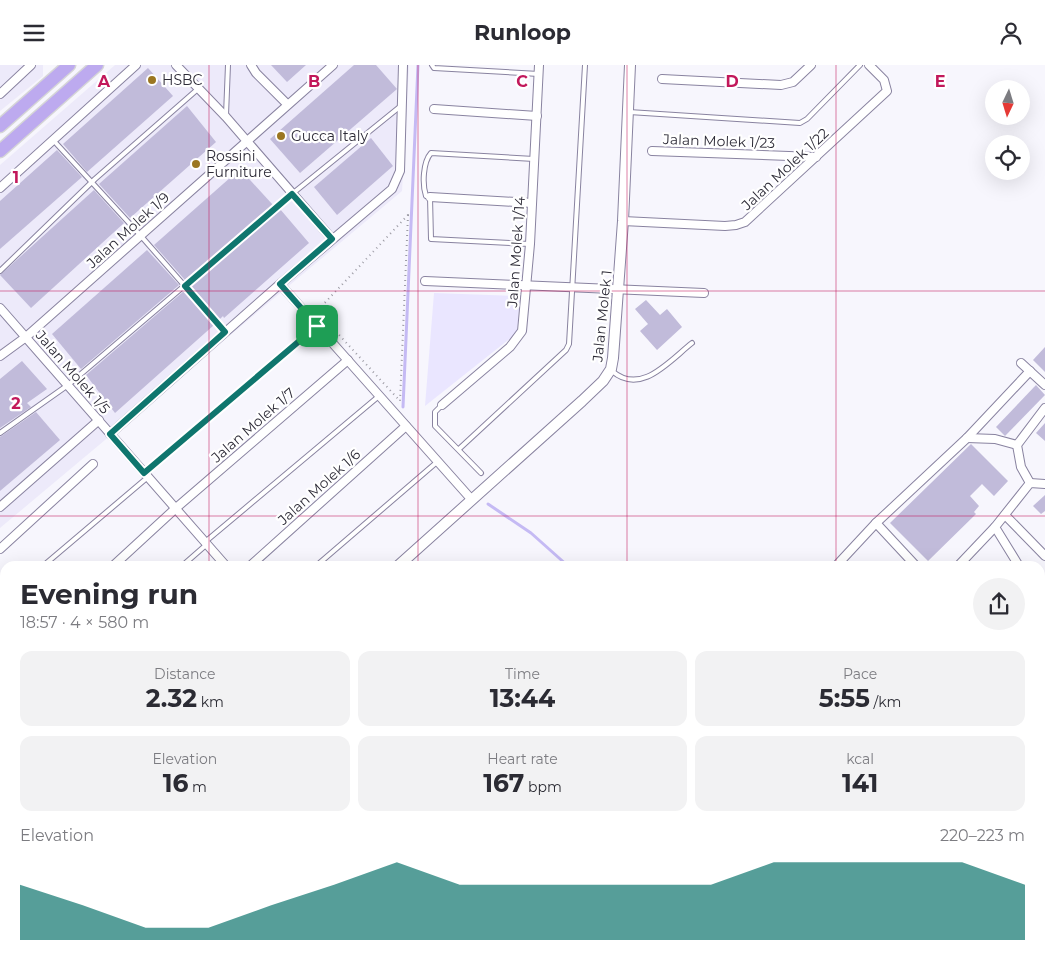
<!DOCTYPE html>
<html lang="en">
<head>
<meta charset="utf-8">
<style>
  :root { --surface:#fff; --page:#f2f2f3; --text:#2b2b33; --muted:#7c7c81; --accent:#0f766e }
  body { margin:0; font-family:Montserrat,sans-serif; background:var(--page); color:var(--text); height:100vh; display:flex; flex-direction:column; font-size:19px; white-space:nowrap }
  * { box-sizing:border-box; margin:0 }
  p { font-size:16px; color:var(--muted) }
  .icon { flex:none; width:28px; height:28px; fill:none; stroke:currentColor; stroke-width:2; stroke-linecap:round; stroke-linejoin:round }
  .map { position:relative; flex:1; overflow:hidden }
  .details { position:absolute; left:0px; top:496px; width:1045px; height:406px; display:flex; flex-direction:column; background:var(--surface); border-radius:15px 15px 0 0; box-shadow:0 5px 20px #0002 }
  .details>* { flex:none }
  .needle { width:32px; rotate:184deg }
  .controls { position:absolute; left:985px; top:15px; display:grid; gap:10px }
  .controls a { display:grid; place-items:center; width:45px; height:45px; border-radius:50%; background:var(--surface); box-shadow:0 5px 20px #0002; font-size:25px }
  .pin { position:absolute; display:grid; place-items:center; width:42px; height:42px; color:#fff; margin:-21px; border-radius:10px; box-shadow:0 2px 8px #0006 }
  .round { display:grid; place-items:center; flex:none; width:52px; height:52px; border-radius:26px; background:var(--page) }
  .overview { display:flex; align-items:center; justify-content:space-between; height:85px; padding:0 20px }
  h1 { font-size:28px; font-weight:700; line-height:38px }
  .stats { display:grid; grid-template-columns:repeat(3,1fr); gap:8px; height:85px; padding:5px 20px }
  .stats div { display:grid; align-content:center; border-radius:12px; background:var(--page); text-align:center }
  .stats b { font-size:25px; font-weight:700 }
  .stats small { font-size:14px; font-weight:400 }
  .stats p { font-size:14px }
  .chart { height:140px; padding:10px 20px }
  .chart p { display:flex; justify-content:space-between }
  .chart svg { width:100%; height:90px; margin-top:5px; fill:var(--accent); opacity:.7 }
  header { display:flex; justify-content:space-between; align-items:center; height:65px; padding:0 20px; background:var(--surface); font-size:22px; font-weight:700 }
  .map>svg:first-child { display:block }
</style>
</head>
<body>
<header><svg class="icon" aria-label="menu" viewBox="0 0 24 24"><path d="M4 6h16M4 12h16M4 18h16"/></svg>Runloop<svg class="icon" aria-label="person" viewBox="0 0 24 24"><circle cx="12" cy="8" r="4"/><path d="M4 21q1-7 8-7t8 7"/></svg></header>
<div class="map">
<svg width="1045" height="902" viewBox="0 0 1045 902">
  <rect width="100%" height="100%" fill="#f7f6fd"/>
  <g fill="#edeafa">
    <polygon points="0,0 43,0 43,11 0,46"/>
    <polygon points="115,0 409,0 402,126 0,463 0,100"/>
    <polygon points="5,872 5,898 103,898 108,902 0,902 0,889"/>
  </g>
  <polygon fill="#eae6ff" points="434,228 520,231 517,268 425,341"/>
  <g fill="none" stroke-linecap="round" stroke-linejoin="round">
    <g stroke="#c5baf4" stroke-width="3">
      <polyline points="403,342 418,0"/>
      <polyline points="488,439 531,468 568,501"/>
    </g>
  </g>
  <g fill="#c1bbda">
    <polygon points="271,0 306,0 287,17"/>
    <polygon points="354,0 376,0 397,24 300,108 270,74"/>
    <polygon points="148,3 173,31 87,107 63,79"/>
    <polygon points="187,41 216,77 130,153 99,119"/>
    <polygon points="371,73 393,101 337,150 314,122"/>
    <polygon points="57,85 82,112 0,184 0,136"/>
    <polygon points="240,104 273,140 185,215 154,180"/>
    <polygon points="94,125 124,158 31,243 0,210"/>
    <polygon points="280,144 309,178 224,253 223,251 219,255 190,221"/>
    <polygon points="147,185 179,220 81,304 52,269"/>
    <polygon points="184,226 214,260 115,348 86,310"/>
    <polygon points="646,235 660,250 667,244 682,262 657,285 640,266 648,259 635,244"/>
    <polygon points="1045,282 1045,307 1033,295"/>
    <polygon points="22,296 47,324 27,338 31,342 0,363 0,314"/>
    <polygon points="1036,320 1045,330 1005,371 996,362"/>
    <polygon points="36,347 60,375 0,426 0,372"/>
    <polygon points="1045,358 1045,376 1036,368"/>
    <polygon points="971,379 1008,416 994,431 982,419 970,431 979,441 974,447 976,449 928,496 890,458"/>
    <polygon points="1045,430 1045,446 1041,449 1033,441"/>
  </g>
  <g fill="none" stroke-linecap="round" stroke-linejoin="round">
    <defs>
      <g id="service">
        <polyline points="432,0 434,3 539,9"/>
        <polyline points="629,47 800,58 807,54 860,0"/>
        <polyline points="226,50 228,0"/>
        <polyline points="54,76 141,171 225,267"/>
        <path d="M530,179L431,174L430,132L426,131C422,119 423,97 431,88L534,94"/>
        <polyline points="0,206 95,114 199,23"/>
        <path d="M612,306C641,331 669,296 692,278"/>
        <polyline points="442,340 435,347 435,361 481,408"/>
        <polyline points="0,368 68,320 292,129 402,40"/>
        <polyline points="459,384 566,285 569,279 585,0"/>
        <polyline points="144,407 317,261"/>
        <polyline points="205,477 379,331"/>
        <polyline points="43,501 148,412"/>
        <polyline points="182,501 206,480"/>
        <polyline points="316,501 437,397"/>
        <polyline points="0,540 5,536"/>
        <polyline points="1040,705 1045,700"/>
        <polyline points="1040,797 1045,792"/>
        <polyline points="62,902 64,898"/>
      </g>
      <g id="minor">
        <polyline points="176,0 226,52 332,174"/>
        <polyline points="251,0 256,8 287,39"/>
        <polyline points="662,14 781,20 793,17 811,0"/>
        <polyline points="0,29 31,0"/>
        <polyline points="434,44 537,51"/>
        <polyline points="652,86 816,92"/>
        <polyline points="0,123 136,0"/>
        <polyline points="430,132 532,138"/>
        <polyline points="623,156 725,161 736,160 745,157 887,26 884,15 869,0"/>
        <polyline points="425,216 704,228"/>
        <polyline points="280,219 472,435"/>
        <polyline points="0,243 226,501"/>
        <polyline points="0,291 26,272 333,0"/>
        <polyline points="1021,298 1045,320"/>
        <polyline points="442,340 510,282 522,266 530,179 539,0"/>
        <polyline points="110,369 280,219 392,124 400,106 403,0"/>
        <polyline points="967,373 995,374 1017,380"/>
        <polyline points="1030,418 1021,402 1017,380 1045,343"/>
        <polyline points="0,442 99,355"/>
        <polyline points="1005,450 1045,491"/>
        <polyline points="876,458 916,501"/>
        <polyline points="0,484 93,399"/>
        <polyline points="113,501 176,443 348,295"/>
        <polyline points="250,501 406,361"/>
        <polyline points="836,501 876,458 967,373 1030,306"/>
        <polyline points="958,501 995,462"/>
        <polyline points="1019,501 995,462 1030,418 1045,419"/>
        <polyline points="1040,526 1045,530"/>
        <polyline points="1040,567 1045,562"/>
        <polyline points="0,605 5,600"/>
        <polyline points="1040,609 1045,604"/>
        <polyline points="0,632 5,639"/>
        <polyline points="1040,859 1045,854"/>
        <polyline points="0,878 5,863"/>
        <polyline points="108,898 112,902"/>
        <polyline points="195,898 199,902"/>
        <polyline points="641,898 645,902"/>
        <polyline points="778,898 782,902"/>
        <polyline points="227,902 230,898"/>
        <polyline points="370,902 375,898"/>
        <polyline points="518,902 523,898"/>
      </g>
      <polyline id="tertiary" points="398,501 582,336 603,316 611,304 613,293 623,156 630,0"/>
      <g id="primary">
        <polyline points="0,61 69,0"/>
        <polyline points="0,86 97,0"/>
        <polyline points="0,694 5,701"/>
        <polyline points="0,721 5,728"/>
        <polyline points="0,797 5,791"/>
        <polyline points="0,815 5,809"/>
        <polyline points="130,898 134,902"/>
        <polyline points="153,898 158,902"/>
      </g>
    </defs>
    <use href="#service" stroke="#8983a0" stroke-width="6"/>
    <use href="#minor" stroke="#8983a0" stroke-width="10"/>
    <use href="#tertiary" stroke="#8983a0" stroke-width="12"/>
    <use href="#primary" stroke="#d5d5d7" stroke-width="15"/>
    <polygon stroke="#9c9ba4" stroke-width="2" stroke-dasharray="1 4" stroke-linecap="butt" points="408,150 400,336 317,246"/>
    <use href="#service" stroke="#fff" stroke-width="4"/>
    <use href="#minor" stroke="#fff" stroke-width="8"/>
    <use href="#tertiary" stroke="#fff" stroke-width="10"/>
    <use href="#primary" stroke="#bdaaef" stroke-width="12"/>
  </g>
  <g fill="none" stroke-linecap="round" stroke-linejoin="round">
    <defs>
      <polygon id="route" points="292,129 332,174 280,219 317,261 144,408 110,369 225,267 185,221"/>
    </defs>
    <use href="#route" stroke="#fff" stroke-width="10"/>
    <use href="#route" stroke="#0f766e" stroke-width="6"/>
  </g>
  <path fill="none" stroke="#c2185b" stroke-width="1" stroke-opacity="0.55" d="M209,0V501M418,0V501M627,0V501M836,0V501M0,226H1045M0,451H1045M0,676H5M1040,676H1045M209,898V902M418,898V902M627,898V902M836,898V902"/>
  <g fill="#9b7621" stroke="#fff" stroke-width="2">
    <circle cx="152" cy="15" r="5"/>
    <circle cx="281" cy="71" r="5"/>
    <circle cx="196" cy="99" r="5"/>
  </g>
  <g text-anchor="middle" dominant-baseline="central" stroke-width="4.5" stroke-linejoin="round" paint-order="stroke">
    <g font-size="14" fill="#2d2b37" stroke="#fff" text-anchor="start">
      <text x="162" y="15">HSBC</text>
      <text x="291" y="71">Gucca Italy</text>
      <text x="206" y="91">Rossini<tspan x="206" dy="16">Furniture</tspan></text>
    </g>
    <g font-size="14" fill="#2d2b37" stroke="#fff">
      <text transform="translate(719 76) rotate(2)">Jalan Molek 1/23</text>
      <text transform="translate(785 104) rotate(-43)">Jalan Molek 1/22</text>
      <text transform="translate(128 165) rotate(-42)">Jalan Molek 1/9</text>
      <text transform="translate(516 187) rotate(-86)">Jalan Molek 1/14</text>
      <text transform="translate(602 251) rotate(-84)">Jalan Molek 1</text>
      <text transform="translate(73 307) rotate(49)">Jalan Molek 1/5</text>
      <text transform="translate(253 360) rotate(-41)">Jalan Molek 1/7</text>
      <text transform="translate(319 422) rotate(-42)">Jalan Molek 1/6</text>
    </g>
  </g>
  <g font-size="16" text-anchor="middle" font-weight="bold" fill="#c2185b" stroke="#fff" stroke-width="4.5" stroke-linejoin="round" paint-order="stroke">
    <text x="104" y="22">A</text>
    <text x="314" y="22">B</text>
    <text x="522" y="22">C</text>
    <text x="732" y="22">D</text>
    <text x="940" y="22">E</text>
    <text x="16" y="118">1</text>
    <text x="16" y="344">2</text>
  </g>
</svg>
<div class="controls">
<a><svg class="needle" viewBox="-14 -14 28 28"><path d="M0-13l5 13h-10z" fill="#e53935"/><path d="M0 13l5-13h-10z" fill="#7c7c81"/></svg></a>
<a><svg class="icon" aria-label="locate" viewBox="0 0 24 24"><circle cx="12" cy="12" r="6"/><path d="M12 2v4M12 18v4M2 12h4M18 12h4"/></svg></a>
</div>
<div class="pin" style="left:317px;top:261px;background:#1e9e55"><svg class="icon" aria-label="arrive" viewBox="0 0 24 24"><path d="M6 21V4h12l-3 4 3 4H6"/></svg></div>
<section class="details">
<div class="overview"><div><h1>Evening run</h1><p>18:57 · 4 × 580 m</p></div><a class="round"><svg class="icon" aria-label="share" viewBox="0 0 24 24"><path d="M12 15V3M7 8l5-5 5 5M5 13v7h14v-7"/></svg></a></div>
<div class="stats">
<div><p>Distance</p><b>2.32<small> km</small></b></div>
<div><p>Time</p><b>13:44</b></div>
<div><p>Pace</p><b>5:55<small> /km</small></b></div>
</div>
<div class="stats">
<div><p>Elevation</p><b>16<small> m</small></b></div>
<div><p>Heart rate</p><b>167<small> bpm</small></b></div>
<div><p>kcal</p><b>141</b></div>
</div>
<div class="chart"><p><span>Elevation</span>220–223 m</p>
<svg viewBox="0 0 160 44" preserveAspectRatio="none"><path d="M0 44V17L10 27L20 38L30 38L40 27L50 17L60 6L70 17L80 17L90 17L100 17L110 17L120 6L130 6L140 6L150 6L160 17V44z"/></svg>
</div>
</section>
</div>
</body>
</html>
